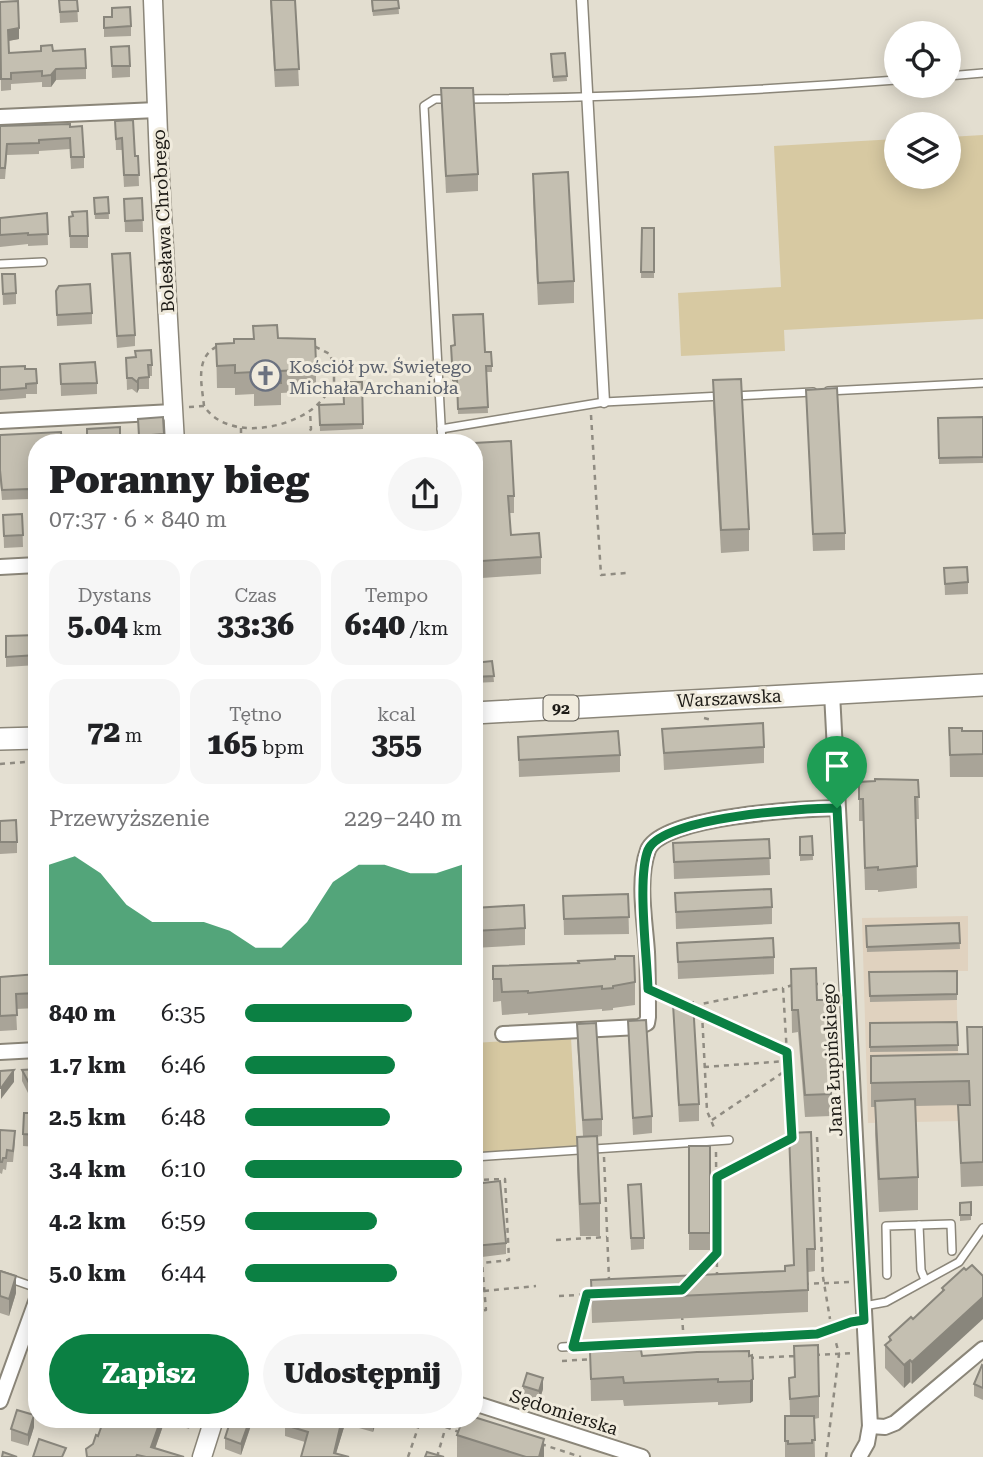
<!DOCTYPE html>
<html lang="pl">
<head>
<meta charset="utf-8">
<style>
  :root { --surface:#fff; --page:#f6f6f6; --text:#202124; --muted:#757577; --accent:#0b8043 }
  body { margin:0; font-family:"Roboto Serif",serif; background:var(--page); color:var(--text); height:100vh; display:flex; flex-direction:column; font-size:26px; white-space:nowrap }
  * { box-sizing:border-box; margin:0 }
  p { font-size:23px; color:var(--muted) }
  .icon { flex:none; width:38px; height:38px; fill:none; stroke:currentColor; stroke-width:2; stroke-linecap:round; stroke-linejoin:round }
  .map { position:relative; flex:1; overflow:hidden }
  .panel { position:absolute; left:28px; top:434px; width:455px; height:994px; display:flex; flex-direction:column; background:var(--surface); border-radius:28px; box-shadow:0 4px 18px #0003 }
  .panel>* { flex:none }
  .fabs { position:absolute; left:884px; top:21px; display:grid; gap:14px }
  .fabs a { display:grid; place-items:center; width:77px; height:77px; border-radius:50%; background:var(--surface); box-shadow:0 4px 18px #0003; font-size:35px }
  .pin { position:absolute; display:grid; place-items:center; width:60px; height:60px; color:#fff; margin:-72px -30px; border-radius:50% 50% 50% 0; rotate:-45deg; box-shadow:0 0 7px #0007 }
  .pin .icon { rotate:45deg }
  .round { display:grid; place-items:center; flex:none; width:74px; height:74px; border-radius:37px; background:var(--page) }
  .head { display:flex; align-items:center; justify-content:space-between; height:119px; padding:0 21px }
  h1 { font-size:38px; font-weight:800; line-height:52px }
  .metrics { display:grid; grid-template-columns:repeat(3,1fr); gap:10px; height:119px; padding:7px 21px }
  .metrics div { display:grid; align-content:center; border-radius:18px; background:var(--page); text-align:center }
  .metrics b { font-size:30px; font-weight:800 }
  .metrics small { font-size:19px; font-weight:400 }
  .metrics p { font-size:19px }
  .chart { height:196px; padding:14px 21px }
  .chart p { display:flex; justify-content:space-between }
  .chart svg { width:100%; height:126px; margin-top:7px; fill:var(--accent); opacity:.7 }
  .action { display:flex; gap:14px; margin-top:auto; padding:14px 21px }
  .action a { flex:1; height:80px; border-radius:42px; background:var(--accent); color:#fff; font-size:28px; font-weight:800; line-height:80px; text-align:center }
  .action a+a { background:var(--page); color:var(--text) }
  ul { padding:0 21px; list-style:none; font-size:23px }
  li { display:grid; grid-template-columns:112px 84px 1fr; align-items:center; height:52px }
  li i { height:18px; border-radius:9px; background:var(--accent) }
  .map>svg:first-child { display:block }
</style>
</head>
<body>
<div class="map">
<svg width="983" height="1457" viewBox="0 0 983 1457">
  <rect width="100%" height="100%" fill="#e3ded0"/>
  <polygon fill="#e0d2bf" points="968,916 968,971 956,971 960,1121 868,1123 862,918"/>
  <g fill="#d7c9a2">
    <polygon points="983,135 983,319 784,330 785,351 681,356 678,293 781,287 774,146 896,139 896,177 948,177 949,137"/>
    <polygon points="571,1037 577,1147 474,1153 474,1043"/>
  </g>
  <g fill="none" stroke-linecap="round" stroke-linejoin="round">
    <defs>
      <g id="service">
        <polyline points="948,76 983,73"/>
        <path d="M467,99C610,98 753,91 896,80"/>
        <polyline points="0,264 43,262"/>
        <polyline points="828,391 983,383"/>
        <polyline points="734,396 813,392"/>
        <polyline points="441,429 604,402 722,396"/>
        <polyline points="442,443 424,106 435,99 448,99"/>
        <polyline points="474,1157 729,1140"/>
        <polyline points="919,1225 951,1224 952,1251"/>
        <polyline points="0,1275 37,1288"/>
        <polyline points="887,1275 886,1226 919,1225 921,1270 925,1280"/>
        <polyline points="864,1306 886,1302 959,1262 983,1228"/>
        <polyline points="562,1347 816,1333 851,1322 864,1320"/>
      </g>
      <polyline id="pedestrian" points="582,0 604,402"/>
      <g id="minor">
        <polyline points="0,117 157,110"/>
        <polyline points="0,421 173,412"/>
        <polyline points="0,567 37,565"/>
        <polyline points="832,693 870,1426 867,1443 859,1457"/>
        <path d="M503,1034L639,1027L647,1023L648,1017C648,995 648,974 647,952C645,921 637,880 648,850C661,816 802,809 837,808"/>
        <polyline points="0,1052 37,1050"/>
        <polyline points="0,1401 37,1299"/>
        <polyline points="474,1403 642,1457"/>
        <polyline points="870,1426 885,1427 895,1423 983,1349"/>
      </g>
      <g id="tertiary">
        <polyline points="153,0 159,161 175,443"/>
        <polyline points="202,1457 214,1419"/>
      </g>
      <g id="primary">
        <polyline points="474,713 983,685"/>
        <polyline points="0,739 37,738"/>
      </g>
    </defs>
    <use href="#service" stroke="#8b8679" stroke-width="10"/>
    <use href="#pedestrian" stroke="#8b8679" stroke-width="13"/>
    <use href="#minor" stroke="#8b8679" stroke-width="18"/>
    <use href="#tertiary" stroke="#8b8679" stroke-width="21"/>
    <use href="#primary" stroke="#8b8679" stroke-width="24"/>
    <g stroke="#908c82" stroke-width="2.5" stroke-dasharray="5 5" stroke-linecap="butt">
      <path d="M204,406C202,385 194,357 218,346"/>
      <path d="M189,407L204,406C225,438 279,431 308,412C318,406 327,394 334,385V367L330,354L314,346"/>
      <polyline points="591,415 601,575 626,573"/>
      <polyline points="241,428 241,441"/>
      <polyline points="224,443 305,438 311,429 310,411"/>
      <polyline points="704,718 712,720"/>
      <polyline points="0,764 37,761"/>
      <polyline points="474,981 482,976"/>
      <polyline points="813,984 835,984"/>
      <polyline points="662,995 682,1004"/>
      <polyline points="691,1008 787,1052"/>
      <polyline points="695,1008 701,1004 783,988"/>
      <polyline points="702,1013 707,1111 715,1130"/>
      <polyline points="704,1067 787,1061"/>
      <polyline points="712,1120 788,1069"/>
      <polyline points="817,1137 823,1277 830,1319"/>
      <polyline points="716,1152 717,1275"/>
      <polyline points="604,1157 609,1280"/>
      <polyline points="717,1177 792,1138 783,988 793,985"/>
      <polyline points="474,1180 505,1179 509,1260 474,1264"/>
      <polyline points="556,1240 607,1237"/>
      <polyline points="695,1276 717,1253"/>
      <polyline points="804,1284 850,1282"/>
      <polyline points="484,1291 536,1286"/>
      <polyline points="559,1296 594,1294"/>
      <polyline points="474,1311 486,1310 482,1263"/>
      <polyline points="682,1315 683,1330"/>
      <polyline points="576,1335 587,1294"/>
      <polyline points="815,1355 854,1353"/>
      <polyline points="749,1358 798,1356"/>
      <polyline points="562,1361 593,1359"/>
      <polyline points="446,1427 459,1432"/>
      <polyline points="541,1444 581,1457"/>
      <polyline points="408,1457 421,1419"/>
      <polyline points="437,1457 448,1419"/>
      <polyline points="826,1457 839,1354 835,1339"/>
    </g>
    <use href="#service" stroke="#fff" stroke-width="7"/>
    <use href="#pedestrian" stroke="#fff" stroke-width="10"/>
    <use href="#minor" stroke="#fff" stroke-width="14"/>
    <use href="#tertiary" stroke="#fff" stroke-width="18"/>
    <use href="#primary" stroke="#fff" stroke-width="21"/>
  </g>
  <g fill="#a9a498">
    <polygon points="59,0 77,0 78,22 60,23"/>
    <polygon points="270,0 295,0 299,86 275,87"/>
    <polygon points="371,0 398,0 399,14 373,16"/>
    <polygon points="0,2 19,39 8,41 9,53 53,51 86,68 86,79 56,80 51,87 42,87 42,82 11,84 11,90 1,91"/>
    <polygon points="112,8 131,26 131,36 104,37 104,17 112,17"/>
    <polygon points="111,47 130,66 130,77 112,78"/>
    <polygon points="565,53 567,81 553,82 551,54"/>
    <polygon points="441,88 478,174 478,191 446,193"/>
    <polygon points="115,121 135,156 138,156 139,186 124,187 122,150 116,150"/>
    <polygon points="0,126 70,127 84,157 84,168 71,169 70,149 39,151 39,154 7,155 5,179 0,179"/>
    <polygon points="533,174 574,281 574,303 538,305 533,197"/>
    <polygon points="108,197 109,219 95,219 94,198"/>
    <polygon points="142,198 143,232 125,232 124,199"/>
    <polygon points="47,213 48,245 28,246 28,244 0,247 0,218"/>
    <polygon points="69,217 88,236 88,248 70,248"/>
    <polygon points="642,228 654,228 654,278 641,278"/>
    <polygon points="112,254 135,335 135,346 117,348"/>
    <polygon points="2,274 16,293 16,304 3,305"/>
    <polygon points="56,291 92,313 92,324 57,326"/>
    <polygon points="253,326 278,338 316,363 316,386 299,386 299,392 281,393 281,405 254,406 254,394 235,395 235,388 217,388 216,344 234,343 253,339"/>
    <polygon points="451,346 485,352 492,366 492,372 486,372 488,413 458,414 457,385 453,386"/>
    <polygon points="126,358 152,365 152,376 149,376 149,389 139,389 137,393 132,389 127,390"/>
    <polygon points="60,364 97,383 97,394 61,396"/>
    <polygon points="0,367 25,369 37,383 37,394 26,394 26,398 0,400"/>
    <polygon points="713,380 749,529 749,551 721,553 713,403"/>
    <polygon points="362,382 363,429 320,431 319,405 343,404"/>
    <polygon points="806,390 845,533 845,550 813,551"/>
    <polygon points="983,417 983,463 939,464 938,418"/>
    <polygon points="138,419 164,434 164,443 139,443"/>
    <polygon points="0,435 37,443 37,523 30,523 29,499 2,500 0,480"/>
    <polygon points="474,443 514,496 514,513 509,513 511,535 541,557 541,574 482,578 474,474"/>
    <polygon points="22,514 23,547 4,548 3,515"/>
    <polygon points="944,568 968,582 968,594 945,595"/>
    <rect x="34" y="579" width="3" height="21"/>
    <polygon points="37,635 37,665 6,667 6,636"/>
    <polygon points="492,661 494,682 474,683 474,663"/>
    <polygon points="949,728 962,731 983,731 983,777 950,777"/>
    <polygon points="662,729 764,747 764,763 664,770"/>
    <polygon points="518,737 620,755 620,772 519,777"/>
    <polygon points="918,780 919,819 916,819 917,888 878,892 878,890 865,890 863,821 859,821 859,782"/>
    <polygon points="0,821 17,842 17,853 0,854"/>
    <polygon points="812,836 813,860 800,861 800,837"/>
    <polygon points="769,839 770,875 674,879 673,843"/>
    <polygon points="675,893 772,907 772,924 676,929"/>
    <polygon points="628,894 629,934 564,935 563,896"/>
    <polygon points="474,908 525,928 525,945 474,948"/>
    <polygon points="959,923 960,949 867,952 866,926"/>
    <polygon points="677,943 774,957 774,974 678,979"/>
    <polygon points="493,966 635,982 635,1005 613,1008 613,1010 602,1011 602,1009 528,1015 528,1013 502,1015 501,1001 493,1002"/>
    <polygon points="791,969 831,1015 831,1037 829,1037 831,1116 805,1117 798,1032 792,1033"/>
    <polygon points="957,971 957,1000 870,1002 869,972"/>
    <polygon points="37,974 37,1008 16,1009 17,1030 0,1031 0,977"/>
    <polygon points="673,1004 699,1104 699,1121 679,1122"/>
    <polygon points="628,1021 652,1116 652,1133 633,1135"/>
    <polygon points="957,1022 958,1051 870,1052 870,1023"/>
    <polygon points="577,1024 602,1119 602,1136 597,1137 600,1203 600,1236 580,1236 577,1169 577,1137 583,1136 577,1041"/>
    <polygon points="967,1027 983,1027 983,1186 961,1187 958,1105 962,1105 915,1106 918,1177 918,1210 879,1212 875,1134 875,1107 871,1107 871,1056 967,1054"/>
    <polygon points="37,1069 37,1095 29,1095 22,1081 22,1070"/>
    <polygon points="37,1113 37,1147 23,1146 23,1134"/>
    <polygon points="0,1130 15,1142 13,1162 7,1162 6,1170 3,1169 2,1174 0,1173"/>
    <polygon points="789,1133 815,1249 815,1271 808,1272 808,1312 592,1323 591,1280 785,1271 794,1266"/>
    <rect x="689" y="1146" width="21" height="104"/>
    <rect x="34" y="1180" width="3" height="25"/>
    <polygon points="474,1184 506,1243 506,1254 474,1258"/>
    <polygon points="628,1185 644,1238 644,1249 631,1250"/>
    <polygon points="971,1202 971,1220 960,1221 960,1203"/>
    <polygon points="964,1268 912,1384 910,1382 904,1388 885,1368 885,1345 889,1341 889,1337 913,1319 942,1293 942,1288"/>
    <polygon points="0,1271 16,1293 9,1316 0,1313"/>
    <polygon points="794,1346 819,1396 819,1418 814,1419 815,1457 785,1457 785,1416 790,1416 789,1378 795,1377"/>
    <polygon points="749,1351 753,1401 750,1403 718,1405 718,1402 624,1406 623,1400 591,1401 590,1352 642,1356"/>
    <polygon points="37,1354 37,1374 34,1373 34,1362"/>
    <polygon points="983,1366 983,1400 974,1396 974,1384"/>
    <polygon points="523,1386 543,1389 539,1402 523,1397"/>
    <polygon points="104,1419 192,1419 189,1429 172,1423 171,1425 164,1423 155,1449 184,1457 86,1457 86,1449 93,1444 98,1436"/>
    <polygon points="231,1419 266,1419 265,1422 253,1420 241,1455 225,1449 225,1438"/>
    <polygon points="281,1419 377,1419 373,1432 345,1424 336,1453 301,1457 305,1442 285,1436 285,1425 286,1421"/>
    <polygon points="34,1427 28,1446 11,1441 11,1429"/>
    <polygon points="457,1435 544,1457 457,1457"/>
  </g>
  <g fill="#89867c">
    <polygon points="19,28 19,39 8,41 8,30"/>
    <polygon points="56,69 56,80 51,87 51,75"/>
    <polygon points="139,378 139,389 137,393 137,382"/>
    <polygon points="14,1070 14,1082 1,1099 1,1088"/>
    <polygon points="16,1276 16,1293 9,1316 9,1299"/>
    <polygon points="983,1297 983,1319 912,1384 912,1362"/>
    <polygon points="910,1360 910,1382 904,1388 904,1365"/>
    <polygon points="543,1378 543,1389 539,1402 539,1391"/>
    <polygon points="753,1379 753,1401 750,1403 750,1381"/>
    <polygon points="34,1415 34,1427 28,1446 28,1435"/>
    <polygon points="161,1419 164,1419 164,1423 152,1457 151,1447"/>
    <polygon points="250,1419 253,1419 241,1455 241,1444"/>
    <polygon points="342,1419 345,1419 345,1424 335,1457 334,1453"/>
    <polygon points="374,1419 377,1419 373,1432 373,1421"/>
    <polygon points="544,1439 544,1457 539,1457"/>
  </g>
  <g fill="#c4bfb1" stroke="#89867c" stroke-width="2">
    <polygon points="59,0 77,0 78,11 60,12"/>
    <polygon points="271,0 295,0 299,69 275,70"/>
    <polygon points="372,0 398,0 399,8 373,11"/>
    <polygon points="18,1 19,28 8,30 9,53 41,51 41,46 52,45 53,51 85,49 86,68 56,69 51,75 42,76 42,71 11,73 11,79 1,79 0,2"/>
    <polygon points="130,7 131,26 104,28 104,17 112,17 112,8"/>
    <polygon points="129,46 130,66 112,66 111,47"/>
    <polygon points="565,53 567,76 553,77 551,54"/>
    <polygon points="441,88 473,88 478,174 446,176"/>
    <polygon points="133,120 135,156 138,156 139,175 124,175 122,138 116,139 115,121"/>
    <polygon points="70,124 70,127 82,126 84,157 71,157 70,138 39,140 39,143 7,144 5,168 0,168 0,126"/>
    <polygon points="568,172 574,281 538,283 533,174"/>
    <polygon points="108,197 109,213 95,214 94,198"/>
    <polygon points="142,198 143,220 125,221 124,199"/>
    <polygon points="87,211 88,236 70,236 69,217 73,216 72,212"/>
    <polygon points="47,213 48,234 28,235 28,233 0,235 0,218"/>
    <polygon points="642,228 654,228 654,272 641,272"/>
    <polygon points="130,253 135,335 117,336 112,254"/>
    <polygon points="2,274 15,274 16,293 3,294"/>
    <polygon points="90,284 92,313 57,315 56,291 59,286"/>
    <polygon points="483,314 485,352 491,352 492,366 486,366 488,407 458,409 457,380 453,380 451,346 455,345 453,315"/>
    <polygon points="277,325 278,338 315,339 316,363 299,364 299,370 280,371 281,383 254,384 254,372 235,373 235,365 217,366 216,344 234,343 234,339 254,339 253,326"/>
    <polygon points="151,350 152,365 148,365 149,377 139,378 137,382 132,378 127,378 126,358 136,357 135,351"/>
    <polygon points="95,362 97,383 61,384 60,364"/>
    <polygon points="25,366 25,369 36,369 37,383 26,384 26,388 0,390 0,367"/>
    <polygon points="741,379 749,529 721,530 713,380"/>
    <polygon points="343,382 362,382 363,424 320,425 319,405 344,404"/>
    <polygon points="837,388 845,533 813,534 806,390"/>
    <polygon points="163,417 164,434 139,436 138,419"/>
    <polygon points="983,417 983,457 939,458 938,418"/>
    <polygon points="120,427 120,443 87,443 87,429"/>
    <polygon points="61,432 62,443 37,443 37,513 30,513 29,489 2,490 0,470 0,435"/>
    <polygon points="511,441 514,496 508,496 511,535 539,533 541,557 482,561 474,457 474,443"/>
    <polygon points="22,514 23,535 4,536 3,515"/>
    <polygon points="967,567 968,582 945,584 944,568"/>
    <rect x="34" y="579" width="3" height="12"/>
    <polygon points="37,635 37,655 6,657 6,636"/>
    <polygon points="492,661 494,676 474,677 474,663"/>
    <polygon points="763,723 764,747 664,753 662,729"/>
    <polygon points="949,728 962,728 962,731 983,731 983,754 950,755"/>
    <polygon points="618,731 620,755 519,760 518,737"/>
    <polygon points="875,779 918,780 919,797 915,797 917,866 878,870 878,867 865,868 863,799 859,799 859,782 875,781"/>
    <polygon points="16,820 17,842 0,842 0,821"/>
    <polygon points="812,836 813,855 800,855 800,837"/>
    <polygon points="769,839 770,858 674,862 673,843"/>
    <polygon points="771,889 772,907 676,912 675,893"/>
    <polygon points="628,894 629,917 564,919 563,896"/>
    <polygon points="524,905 525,928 474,931 474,908"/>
    <polygon points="959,923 960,943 867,947 866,926"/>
    <polygon points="773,938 774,957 678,962 677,943"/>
    <polygon points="615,956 634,956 635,982 613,986 613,988 602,989 602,986 528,993 528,991 502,992 501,979 493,979 493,966 579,963 578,961 615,959"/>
    <polygon points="816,968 817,1000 830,1000 831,1015 828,1015 831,1094 805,1095 798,1010 792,1010 791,969"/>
    <polygon points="957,971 957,994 870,996 869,972"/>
    <polygon points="37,974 37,993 16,994 17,1015 0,1016 0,977"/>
    <polygon points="693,1002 699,1104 679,1105 673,1004"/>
    <polygon points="646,1020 652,1116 633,1118 628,1021"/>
    <polygon points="957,1022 958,1045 870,1047 870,1023"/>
    <polygon points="596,1023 602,1119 583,1120 577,1024"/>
    <polygon points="967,1027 983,1027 983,1162 961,1163 958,1105 970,1105 969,1081 871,1083 871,1056 968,1054"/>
    <polygon points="37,1069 37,1083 29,1083 22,1070"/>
    <polygon points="14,1070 1,1088 0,1088 0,1071"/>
    <polygon points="915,1099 918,1177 879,1179 875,1101"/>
    <polygon points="24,1113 37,1113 37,1135 23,1134"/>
    <polygon points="0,1130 15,1131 13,1151 7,1150 6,1158 3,1158 2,1162 0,1162"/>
    <polygon points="811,1132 815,1249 807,1249 808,1290 592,1300 591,1280 785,1271 785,1266 794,1265 789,1133"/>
    <polygon points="597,1136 600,1203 580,1204 577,1137"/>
    <rect x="689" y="1146" width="21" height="87"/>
    <rect x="34" y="1180" width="3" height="9"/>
    <polygon points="500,1181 506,1243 474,1246 474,1184"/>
    <polygon points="641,1184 644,1238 631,1238 628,1185"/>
    <polygon points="971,1202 971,1215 960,1215 960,1203"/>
    <polygon points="972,1265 983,1276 983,1297 912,1362 910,1360 904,1365 885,1345 891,1340 889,1337 911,1317 913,1319 944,1290 942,1288 964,1268 966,1270"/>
    <polygon points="0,1271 16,1276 9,1299 0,1296"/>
    <polygon points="818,1345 819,1396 790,1399 789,1378 795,1377 794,1346"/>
    <polygon points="641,1350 642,1356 697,1352 749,1351 749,1356 752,1355 753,1379 750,1381 718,1382 718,1379 624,1383 623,1377 591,1379 590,1352"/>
    <polygon points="982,1365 983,1366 983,1388 974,1384"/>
    <polygon points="527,1373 543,1378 539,1391 523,1386"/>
    <polygon points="17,1410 34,1415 28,1435 11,1429"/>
    <polygon points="785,1416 814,1416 815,1440 812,1440 812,1443 788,1444 788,1441 785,1441"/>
    <polygon points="474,1417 544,1439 539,1457 526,1457 457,1435 463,1419 474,1419"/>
    <polygon points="104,1419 161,1419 151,1447 184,1457 146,1457 137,1455 136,1457 87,1457 86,1449 93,1444 96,1435 98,1436"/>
    <polygon points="231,1419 250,1419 241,1444 225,1438"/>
    <polygon points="286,1419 342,1419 334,1453 349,1457 301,1457 308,1432 285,1425"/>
    <polygon points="39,1439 66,1448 62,1457 33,1457"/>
    <polygon points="3,1452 17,1457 2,1457"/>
    <polygon points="427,1452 444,1457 425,1457"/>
  </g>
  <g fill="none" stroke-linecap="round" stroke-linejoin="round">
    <defs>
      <path id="route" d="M837,808L864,1320L851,1322L817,1334L573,1347L587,1294L682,1290L717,1253V1177L792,1138L787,1052L648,989C647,955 637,878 648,850C662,817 803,808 837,808Z"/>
    </defs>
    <use href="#route" stroke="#fff" stroke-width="14"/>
    <use href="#route" stroke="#0b8043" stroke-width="9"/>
  </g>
  <defs>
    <symbol id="church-ring" viewBox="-11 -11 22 22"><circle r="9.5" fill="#f0ebdd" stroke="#6b7280" stroke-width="1.5"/><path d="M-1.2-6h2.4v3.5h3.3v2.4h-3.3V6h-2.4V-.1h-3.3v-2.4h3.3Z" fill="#6b7280"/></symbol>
  </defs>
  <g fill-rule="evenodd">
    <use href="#church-ring" x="248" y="358" width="35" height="35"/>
  </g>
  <g text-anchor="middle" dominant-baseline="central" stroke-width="6" stroke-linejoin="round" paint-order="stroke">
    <rect fill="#f0ebdd" stroke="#5c5952" stroke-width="2" x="543.5" y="695.5" width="35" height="25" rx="5"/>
    <g font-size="16" font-weight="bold" fill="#1d1b16">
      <text x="561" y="708">92</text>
    </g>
    <g font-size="18" fill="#1d1b16" stroke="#f0ebdd">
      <text transform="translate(163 221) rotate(-93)">Bolesława Chrobrego</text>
      <text transform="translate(729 698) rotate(-3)">Warszawska</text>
      <text transform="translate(832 1060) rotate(-93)">Jana Łupińskiego</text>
      <text transform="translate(564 1412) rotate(18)">Sędomierska</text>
    </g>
    <g font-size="18" fill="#5b616d" stroke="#f0ebdd" text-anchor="start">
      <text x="289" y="366">Kościół pw. Świętego<tspan x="289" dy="21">Michała Archanioła</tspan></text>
    </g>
  </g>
</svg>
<div class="fabs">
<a><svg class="icon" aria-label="locate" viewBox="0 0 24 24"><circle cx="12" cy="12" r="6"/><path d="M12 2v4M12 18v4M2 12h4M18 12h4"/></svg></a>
<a><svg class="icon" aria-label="layers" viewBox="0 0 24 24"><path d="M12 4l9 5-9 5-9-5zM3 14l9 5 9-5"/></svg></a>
</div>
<div class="pin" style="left:837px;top:808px;background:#1e9e55"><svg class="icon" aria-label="arrive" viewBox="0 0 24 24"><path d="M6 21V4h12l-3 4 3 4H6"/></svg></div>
<section class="panel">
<div class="head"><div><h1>Poranny bieg</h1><p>07:37 · 6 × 840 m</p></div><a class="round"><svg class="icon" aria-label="share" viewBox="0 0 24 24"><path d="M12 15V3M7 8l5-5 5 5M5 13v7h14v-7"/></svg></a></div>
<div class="metrics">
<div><p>Dystans</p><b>5.04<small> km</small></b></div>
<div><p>Czas</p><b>33:36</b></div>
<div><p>Tempo</p><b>6:40<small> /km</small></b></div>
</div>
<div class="metrics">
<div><b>72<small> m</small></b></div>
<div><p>Tętno</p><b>165<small> bpm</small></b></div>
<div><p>kcal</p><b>355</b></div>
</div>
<div class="chart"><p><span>Przewyższenie</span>229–240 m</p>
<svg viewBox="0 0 160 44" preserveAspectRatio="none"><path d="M0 44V9L10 6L20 12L30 23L40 29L50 29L60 29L70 32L80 38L90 38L100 29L110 15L120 9L130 9L140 12L150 12L160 9V44z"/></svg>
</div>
<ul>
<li><b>840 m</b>6:35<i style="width:77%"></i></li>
<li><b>1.7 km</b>6:46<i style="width:69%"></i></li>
<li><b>2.5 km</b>6:48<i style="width:67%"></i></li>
<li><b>3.4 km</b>6:10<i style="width:100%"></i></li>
<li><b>4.2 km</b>6:59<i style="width:61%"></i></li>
<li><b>5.0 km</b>6:44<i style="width:70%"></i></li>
</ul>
<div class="action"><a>Zapisz</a><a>Udostępnij</a></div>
</section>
</div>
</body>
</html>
